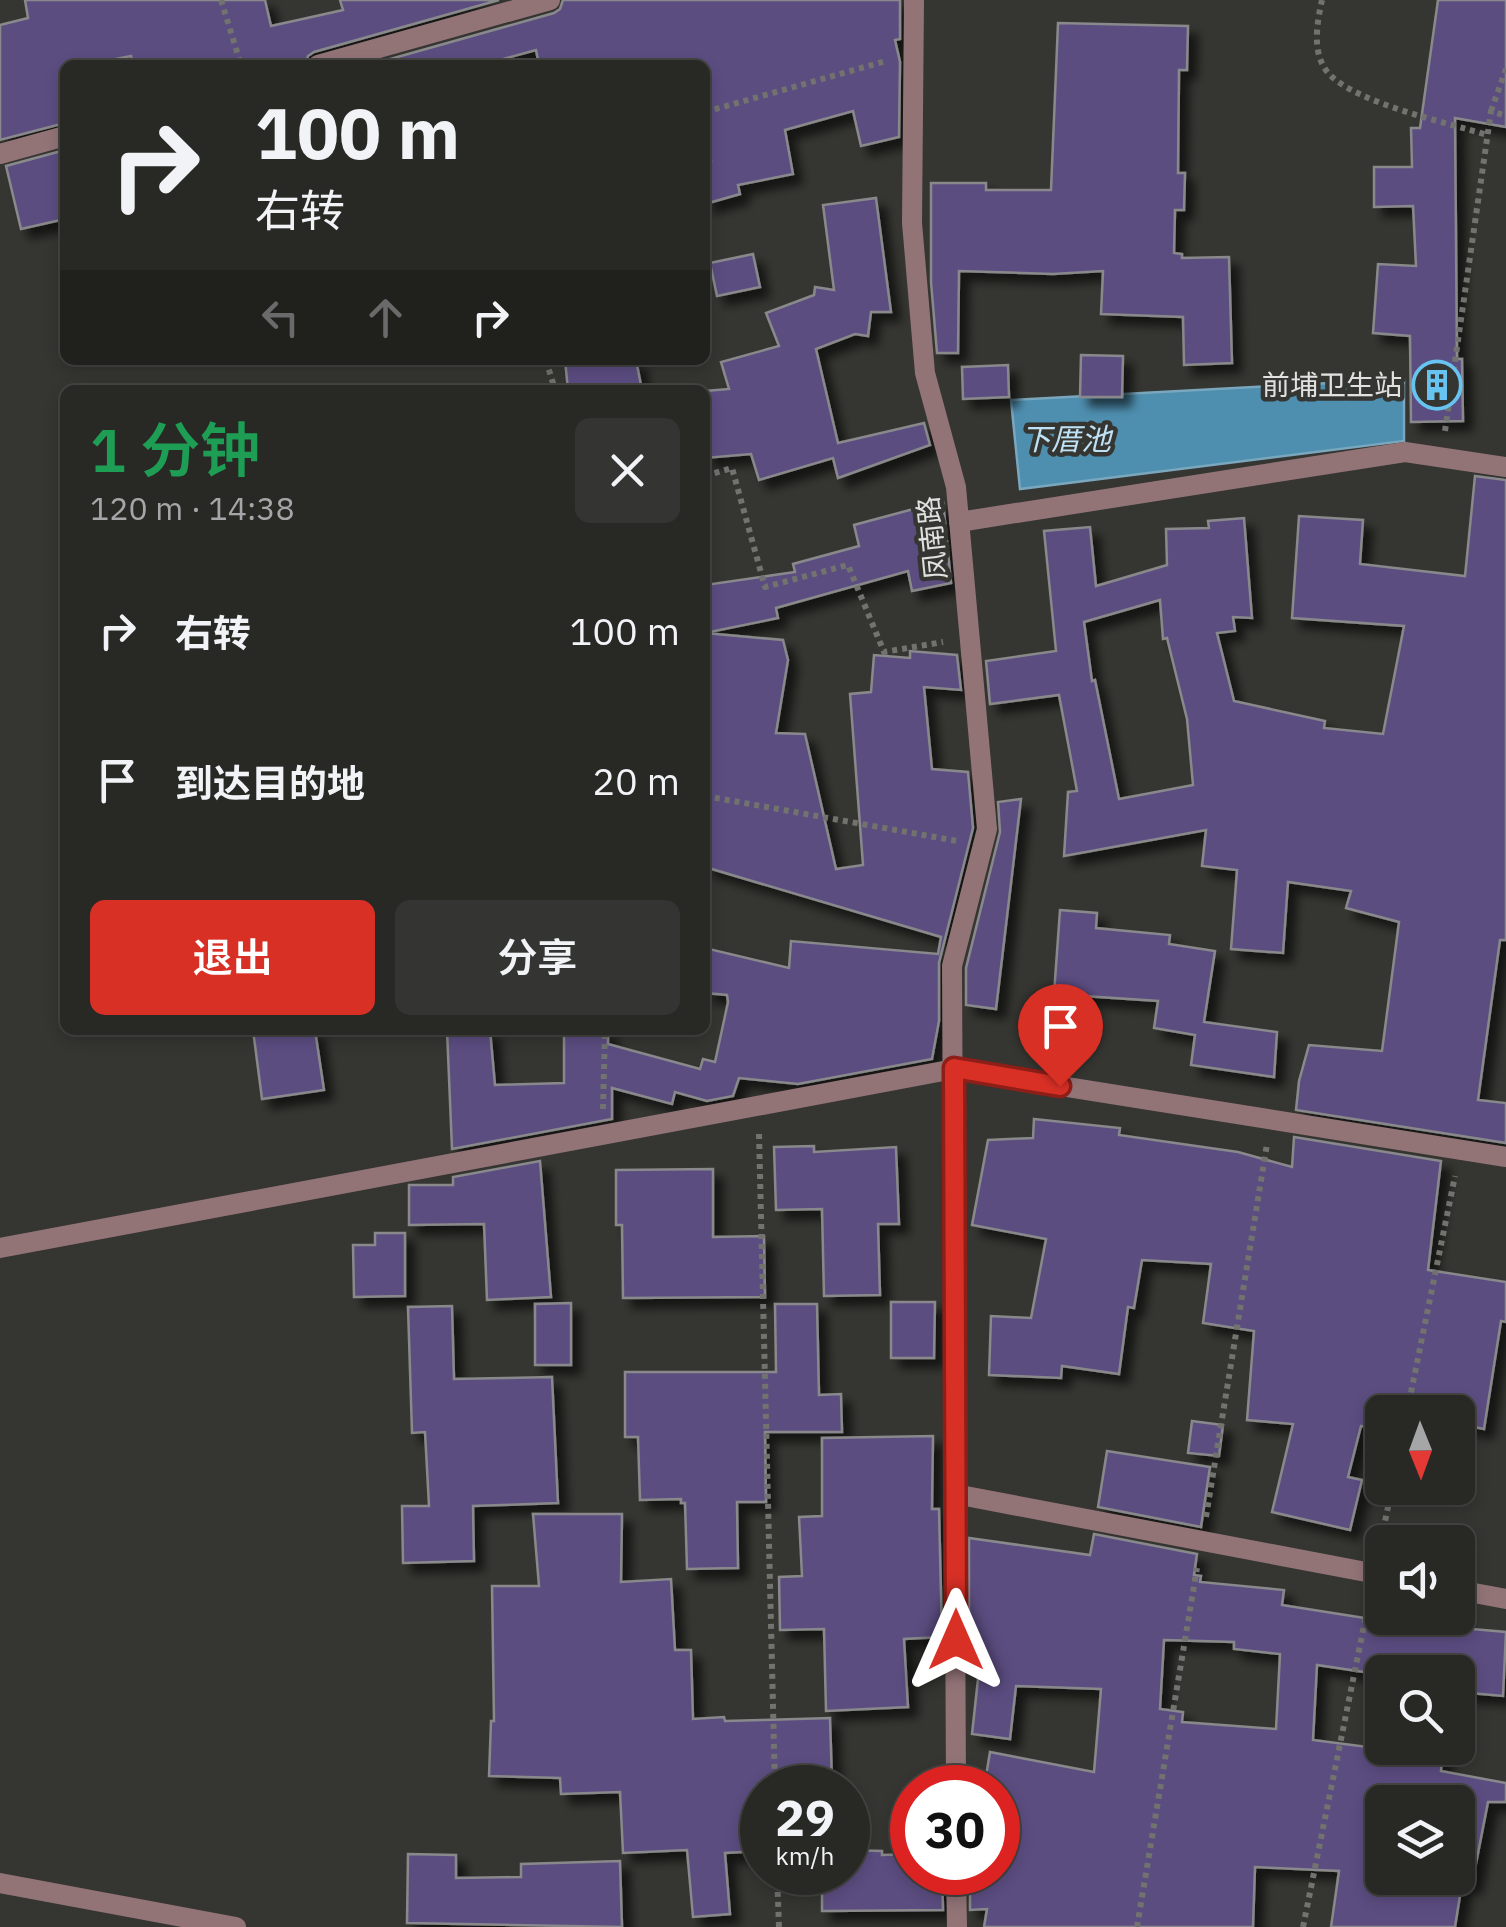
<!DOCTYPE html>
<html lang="zh">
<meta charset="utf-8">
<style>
:root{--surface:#282825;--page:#343432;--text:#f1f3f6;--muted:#a5a6a7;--line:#444442;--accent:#d93025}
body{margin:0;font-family:"IBM Plex Sans","Noto Sans SC",sans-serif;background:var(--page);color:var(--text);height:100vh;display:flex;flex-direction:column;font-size:38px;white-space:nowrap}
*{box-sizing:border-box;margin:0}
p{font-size:32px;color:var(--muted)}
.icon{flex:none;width:55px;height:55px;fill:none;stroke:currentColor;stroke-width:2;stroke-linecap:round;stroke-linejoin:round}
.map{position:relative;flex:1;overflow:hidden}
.panel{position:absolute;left:60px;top:385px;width:650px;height:650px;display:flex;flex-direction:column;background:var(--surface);border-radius:15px;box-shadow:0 5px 15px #0003,0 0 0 2px var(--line)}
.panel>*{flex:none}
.banner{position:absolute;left:60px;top:60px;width:650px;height:305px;border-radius:15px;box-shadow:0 5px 15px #0003,0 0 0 2px var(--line);background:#282825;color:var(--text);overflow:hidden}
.needle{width:65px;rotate:179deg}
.tools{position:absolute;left:1365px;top:1395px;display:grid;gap:20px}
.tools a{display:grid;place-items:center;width:110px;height:110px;border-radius:15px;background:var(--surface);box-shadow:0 5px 15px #0003,0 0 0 2px var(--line);font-size:50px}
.speed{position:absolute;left:740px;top:1765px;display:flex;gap:20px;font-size:50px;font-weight:700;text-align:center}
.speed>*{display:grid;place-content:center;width:130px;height:130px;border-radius:50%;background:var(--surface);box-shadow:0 5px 15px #0003,0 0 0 2px var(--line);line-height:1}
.speed small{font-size:25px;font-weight:400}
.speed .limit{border:15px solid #d22;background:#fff;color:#111}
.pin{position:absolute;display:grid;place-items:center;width:85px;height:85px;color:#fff;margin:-102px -42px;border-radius:50% 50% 50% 0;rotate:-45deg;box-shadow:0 0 10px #0007}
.pin .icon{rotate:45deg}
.me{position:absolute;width:110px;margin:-55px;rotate:0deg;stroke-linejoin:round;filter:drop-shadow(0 0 8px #0008)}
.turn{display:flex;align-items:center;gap:35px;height:210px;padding:0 30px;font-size:45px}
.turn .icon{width:130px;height:130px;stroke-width:2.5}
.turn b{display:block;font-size:70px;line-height:85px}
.lanes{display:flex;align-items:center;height:95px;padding:0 30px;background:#0003;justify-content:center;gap:50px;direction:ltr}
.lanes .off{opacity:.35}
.round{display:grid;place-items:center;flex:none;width:105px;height:105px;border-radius:15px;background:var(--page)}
.overview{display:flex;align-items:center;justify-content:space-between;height:170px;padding:0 30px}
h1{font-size:60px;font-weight:600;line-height:75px;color:#1e9e55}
.action{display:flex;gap:20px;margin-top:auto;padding:20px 30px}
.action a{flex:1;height:115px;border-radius:15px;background:var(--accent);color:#fff;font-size:40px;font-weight:600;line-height:115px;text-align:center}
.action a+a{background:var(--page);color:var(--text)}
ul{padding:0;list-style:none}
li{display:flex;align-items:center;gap:30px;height:150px;padding:0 30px}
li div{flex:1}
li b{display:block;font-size:38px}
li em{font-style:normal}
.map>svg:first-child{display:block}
</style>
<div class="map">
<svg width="1506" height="1927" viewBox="0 0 1506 1927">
<defs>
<filter id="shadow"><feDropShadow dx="9" dy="9" stdDeviation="5" flood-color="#0009"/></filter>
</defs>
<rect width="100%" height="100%" fill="#353531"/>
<polygon fill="#4e8eaf" stroke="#7aa7bd" stroke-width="2.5" points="1404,379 1404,441 1020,489 1011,400"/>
<g fill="#5c4e81" stroke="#89898c" stroke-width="2.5" fill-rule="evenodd" filter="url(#shadow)">
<polygon points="25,0 265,0 271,26 343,10 340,0 499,0 314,52 308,56 305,65 133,65 131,56 86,65 65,65 65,123 0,140 0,25 28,18"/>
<polygon points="563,0 900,0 900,39 895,40 900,62 899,137 861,146 853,111 785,130 793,174 738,185 740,194 705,204 705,163 711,161 705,133 705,65 539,65 536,50 481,65 369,65 554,13 560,9"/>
<polygon points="1438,0 1506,0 1506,127 1455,118 1457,359 1462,359 1463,421 1411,422 1410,336 1373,333 1378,264 1416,266 1413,206 1374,207 1374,167 1412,167 1411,128 1420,128"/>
<polygon points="1058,23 1188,26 1187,70 1179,70 1178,173 1185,173 1184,210 1175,210 1174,253 1182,254 1182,258 1229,257 1232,363 1184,365 1183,317 1101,314 1103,271 1053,274 959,271 958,353 937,353 931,282 931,183 986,183 986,190 1051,190"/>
<polygon points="65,150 65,219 21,229 6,166"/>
<polygon points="876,198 891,312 871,312 868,336 855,334 816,349 838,443 924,423 930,445 838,478 833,458 759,480 751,454 705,458 705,391 729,389 721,362 779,346 766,313 814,295 815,287 834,290 823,205"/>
<polygon points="753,254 760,287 717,296 710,263"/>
<polygon points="1081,355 1123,356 1122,397 1080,397"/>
<polygon points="565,360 636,360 642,390 568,390"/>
<polygon points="1008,365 1009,397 963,399 962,367"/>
<path d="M 1475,476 L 1506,480 L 1506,940 L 1500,940 L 1478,1100 L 1506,1103 L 1506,1143 L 1296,1110 L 1299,1081 L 1309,1045 L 1382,1051 L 1399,922 L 1346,908 L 1351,891 L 1288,882 L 1283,953 L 1231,949 L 1237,870 L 1202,866 L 1206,830 L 1064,856 L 1068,792 L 1077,791 L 1059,695 L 990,704 L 986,661 L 1056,651 L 1044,531 L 1090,527 L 1096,586 L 1167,565 L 1166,529 L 1209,528 L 1208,521 L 1244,518 L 1252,618 L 1233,617 L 1235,631 L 1217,633 L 1234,701 L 1325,721 L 1324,728 L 1383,734 L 1404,626 L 1292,618 L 1299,516 L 1363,520 L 1360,564 L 1465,576 ZM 1160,600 L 1163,639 L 1167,638 L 1187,719 L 1193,785 L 1119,799 L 1095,680 L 1092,681 L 1084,622 Z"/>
<polygon points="943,501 951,583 912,591 908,571 776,608 778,618 705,633 705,585 795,572 793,564 859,546 854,525"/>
<polygon points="705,633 783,640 788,660 776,733 805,734 836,869 863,865 850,694 871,692 874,655 910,658 910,651 957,655 961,690 924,687 932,769 968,772 973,828 939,963 939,1021 932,1059 798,1084 739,1078 733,1096 707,1101 675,1092 672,1104 612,1088 612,1119 452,1149 447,1030 490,1030 495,1085 564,1083 564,1030 608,1030 608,1044 700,1069 703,1059 715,1062 728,1002 727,995 705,993 705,948 789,968 791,941 938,954 941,937 705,867"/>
<polygon points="1021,799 996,1009 966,1005 966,968 1000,832 998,802"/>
<polygon points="1060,910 1097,913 1096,928 1170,935 1169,944 1215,951 1204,1022 1277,1032 1274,1077 1191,1065 1195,1035 1154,1028 1158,1001 1054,994"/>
<polygon points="253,1030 315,1030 324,1090 262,1099"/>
<polygon points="1034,1119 1120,1128 1119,1135 1238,1152 1292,1167 1294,1137 1441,1161 1428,1270 1506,1282 1506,1322 1501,1321 1484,1429 1458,1424 1458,1412 1382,1412 1382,1427 1361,1426 1348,1477 1362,1480 1350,1530 1272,1512 1293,1424 1247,1420 1254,1331 1203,1323 1211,1264 1142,1260 1134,1308 1128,1307 1119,1374 1062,1366 1061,1378 989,1375 991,1316 1031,1318 1046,1239 972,1225 988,1140 1033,1138"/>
<polygon points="814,1146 814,1152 896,1147 899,1224 878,1224 880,1295 824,1296 822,1209 776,1210 774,1147"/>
<polygon points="540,1161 551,1297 487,1300 484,1224 409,1225 409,1185 453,1185 453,1177"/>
<polygon points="713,1169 713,1237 764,1236 765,1297 623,1298 622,1225 616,1225 616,1170"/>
<polygon points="375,1233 405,1233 405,1296 354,1297 353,1245 375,1245"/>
<polygon points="891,1302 935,1302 934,1358 891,1358"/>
<polygon points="571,1303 571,1365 535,1365 535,1304"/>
<polygon points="775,1304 817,1304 819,1395 841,1394 842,1432 765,1432 766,1502 737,1502 738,1568 687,1569 685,1503 681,1503 681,1499 640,1500 638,1437 625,1437 625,1372 776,1372"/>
<polygon points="452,1306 454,1379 552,1377 558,1503 473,1506 474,1561 403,1563 402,1506 429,1506 425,1432 412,1433 408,1307"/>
<polygon points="1192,1421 1223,1425 1219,1456 1188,1453"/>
<polygon points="933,1436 932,1509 939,1509 942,1637 904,1639 908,1707 826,1711 824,1629 780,1630 779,1577 802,1576 799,1517 822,1516 822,1438"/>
<polygon points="1107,1451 1210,1467 1201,1527 1098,1507"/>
<polygon points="533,1514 622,1514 621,1582 671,1579 675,1650 691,1650 693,1719 724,1717 725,1721 830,1718 832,1782 762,1784 762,1851 725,1853 730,1914 693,1917 687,1850 623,1853 620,1792 561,1794 560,1778 489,1776 491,1721 494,1721 492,1586 539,1586"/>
<path d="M 1094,1534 L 1197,1554 L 1194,1575 L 1201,1576 L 1200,1582 L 1284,1590 L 1282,1605 L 1409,1625 L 1410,1618 L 1461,1624 L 1460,1628 L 1506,1632 L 1503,1696 L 1459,1692 L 1461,1672 L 1364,1672 L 1317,1665 L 1313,1740 L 1399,1751 L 1399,1748 L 1443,1748 L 1441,1771 L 1506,1783 L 1506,1802 L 1488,1802 L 1472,1884 L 1462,1883 L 1455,1927 L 1331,1927 L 1339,1871 L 1255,1867 L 1253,1927 L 984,1927 L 987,1909 L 970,1910 L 970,1872 L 998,1872 L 998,1788 L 984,1788 L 990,1752 L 1094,1772 L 1101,1689 L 1016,1686 L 1010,1739 L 972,1734 L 979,1670 L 976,1670 L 979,1635 L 969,1636 L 969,1538 L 1090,1555 ZM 1164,1640 L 1234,1642 L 1234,1649 L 1280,1654 L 1276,1729 L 1182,1722 L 1183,1712 L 1160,1709 ZM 1382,1802 L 1458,1802 L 1458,1878 L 1382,1878 Z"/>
<polygon points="848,1850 882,1851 882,1855 912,1854 912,1872 942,1872 943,1910 822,1911 822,1872 848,1872"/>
<polygon points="408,1854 456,1855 456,1878 521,1877 521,1864 620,1861 622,1927 407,1923"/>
</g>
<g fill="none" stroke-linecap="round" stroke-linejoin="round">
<g stroke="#72726f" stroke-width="6" stroke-dasharray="5 5" stroke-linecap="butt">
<polyline points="221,0 241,65"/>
<path d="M 1322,0 C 1317,23 1311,54 1329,74 C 1358,104 1446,122 1487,135"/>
<polyline points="1491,111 1506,69"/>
<polyline points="705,112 886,61"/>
<polyline points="546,360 555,390"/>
<polyline points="1445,431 1491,111 1506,116"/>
<polyline points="705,476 732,468 765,587 848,565 884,652 943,642"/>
<polyline points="705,796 957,841"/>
<polyline points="603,1109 605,1030"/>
<polyline points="759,1134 775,1788"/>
<polyline points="1407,1412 1455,1176"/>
<polyline points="1206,1517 1267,1144"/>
<polyline points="1379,1550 1392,1488"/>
<polyline points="777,1872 779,1927"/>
<polyline points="1137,1927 1197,1568"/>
<polyline points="1303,1927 1369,1601"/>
</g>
<g stroke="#927477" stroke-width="20">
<polyline points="914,0 912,223 925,373 956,487 987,829 952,966 956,1788"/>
<polyline points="318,65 550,0"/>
<polyline points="0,154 65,136"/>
<polyline points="959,522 1405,452 1506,467"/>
<polyline points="0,1248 954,1069 1506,1157"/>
<polyline points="955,1494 1382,1575"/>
<polyline points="1458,1590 1506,1599"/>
<polyline points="956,1872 957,1927"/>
<polyline points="0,1883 236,1927"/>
</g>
</g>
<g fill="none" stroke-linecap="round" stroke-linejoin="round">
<g stroke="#8d1f18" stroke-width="25">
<polyline id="route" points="956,1640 954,1068 1060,1086"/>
</g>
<use href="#route" stroke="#d93025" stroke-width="18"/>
</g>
<defs>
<g id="building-ring" transform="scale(2.5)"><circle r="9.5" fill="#353531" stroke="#67c4f0" stroke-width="1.5"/><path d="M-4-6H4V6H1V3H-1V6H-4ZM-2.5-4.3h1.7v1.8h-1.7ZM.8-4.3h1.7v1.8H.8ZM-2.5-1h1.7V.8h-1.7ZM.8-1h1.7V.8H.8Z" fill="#67c4f0"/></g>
</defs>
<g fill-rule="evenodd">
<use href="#building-ring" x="1437" y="385"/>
</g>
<g text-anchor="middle" stroke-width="9" stroke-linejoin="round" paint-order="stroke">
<g font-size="28" fill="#e1e1df" stroke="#353531" text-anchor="end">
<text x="1402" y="395">前埔卫生站</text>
</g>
<g font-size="28" fill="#e1e1df" stroke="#353531">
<text transform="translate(932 538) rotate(-96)" y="10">凤南路</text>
</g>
<g font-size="30" font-style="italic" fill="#bfe1f5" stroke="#353531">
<text x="1066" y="450">下厝池</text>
</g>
</g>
</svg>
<div class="tools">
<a><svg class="needle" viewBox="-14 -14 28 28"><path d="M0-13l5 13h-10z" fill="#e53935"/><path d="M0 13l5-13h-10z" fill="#a5a6a7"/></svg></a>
<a><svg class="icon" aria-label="sound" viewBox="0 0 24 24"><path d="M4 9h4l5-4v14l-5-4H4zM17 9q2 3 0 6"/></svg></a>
<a><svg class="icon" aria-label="search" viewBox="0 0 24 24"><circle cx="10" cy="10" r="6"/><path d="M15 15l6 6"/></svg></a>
<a><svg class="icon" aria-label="layers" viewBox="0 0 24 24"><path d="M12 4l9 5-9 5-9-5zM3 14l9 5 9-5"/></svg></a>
</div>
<div class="speed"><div>29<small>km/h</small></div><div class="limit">30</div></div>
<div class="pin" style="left:1060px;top:1086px;background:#d93025"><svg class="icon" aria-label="arrive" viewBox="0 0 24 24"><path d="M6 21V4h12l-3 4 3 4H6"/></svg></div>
<svg class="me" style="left:956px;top:1640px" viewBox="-20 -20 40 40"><path d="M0-17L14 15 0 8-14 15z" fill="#d93025" stroke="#fff" stroke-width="4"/></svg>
<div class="banner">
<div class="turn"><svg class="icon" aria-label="right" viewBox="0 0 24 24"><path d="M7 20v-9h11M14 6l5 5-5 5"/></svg><div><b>100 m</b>右转</div></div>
<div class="lanes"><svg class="icon off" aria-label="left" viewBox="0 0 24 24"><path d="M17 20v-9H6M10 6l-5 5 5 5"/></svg><svg class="icon off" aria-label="ahead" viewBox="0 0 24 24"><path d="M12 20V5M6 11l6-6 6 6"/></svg><svg class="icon" aria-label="right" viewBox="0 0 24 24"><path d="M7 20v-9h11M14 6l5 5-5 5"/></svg></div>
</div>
<section class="panel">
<div class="overview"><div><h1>1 分钟</h1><p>120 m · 14:38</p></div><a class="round"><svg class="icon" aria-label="close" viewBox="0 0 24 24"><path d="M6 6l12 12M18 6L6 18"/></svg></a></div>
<ul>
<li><svg class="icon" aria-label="right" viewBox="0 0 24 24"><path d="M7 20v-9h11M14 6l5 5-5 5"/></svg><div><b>右转</b></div><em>100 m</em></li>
<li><svg class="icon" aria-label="arrive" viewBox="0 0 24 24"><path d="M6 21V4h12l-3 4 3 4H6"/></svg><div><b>到达目的地</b></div><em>20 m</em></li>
</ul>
<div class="action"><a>退出</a><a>分享</a></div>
</section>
</div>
